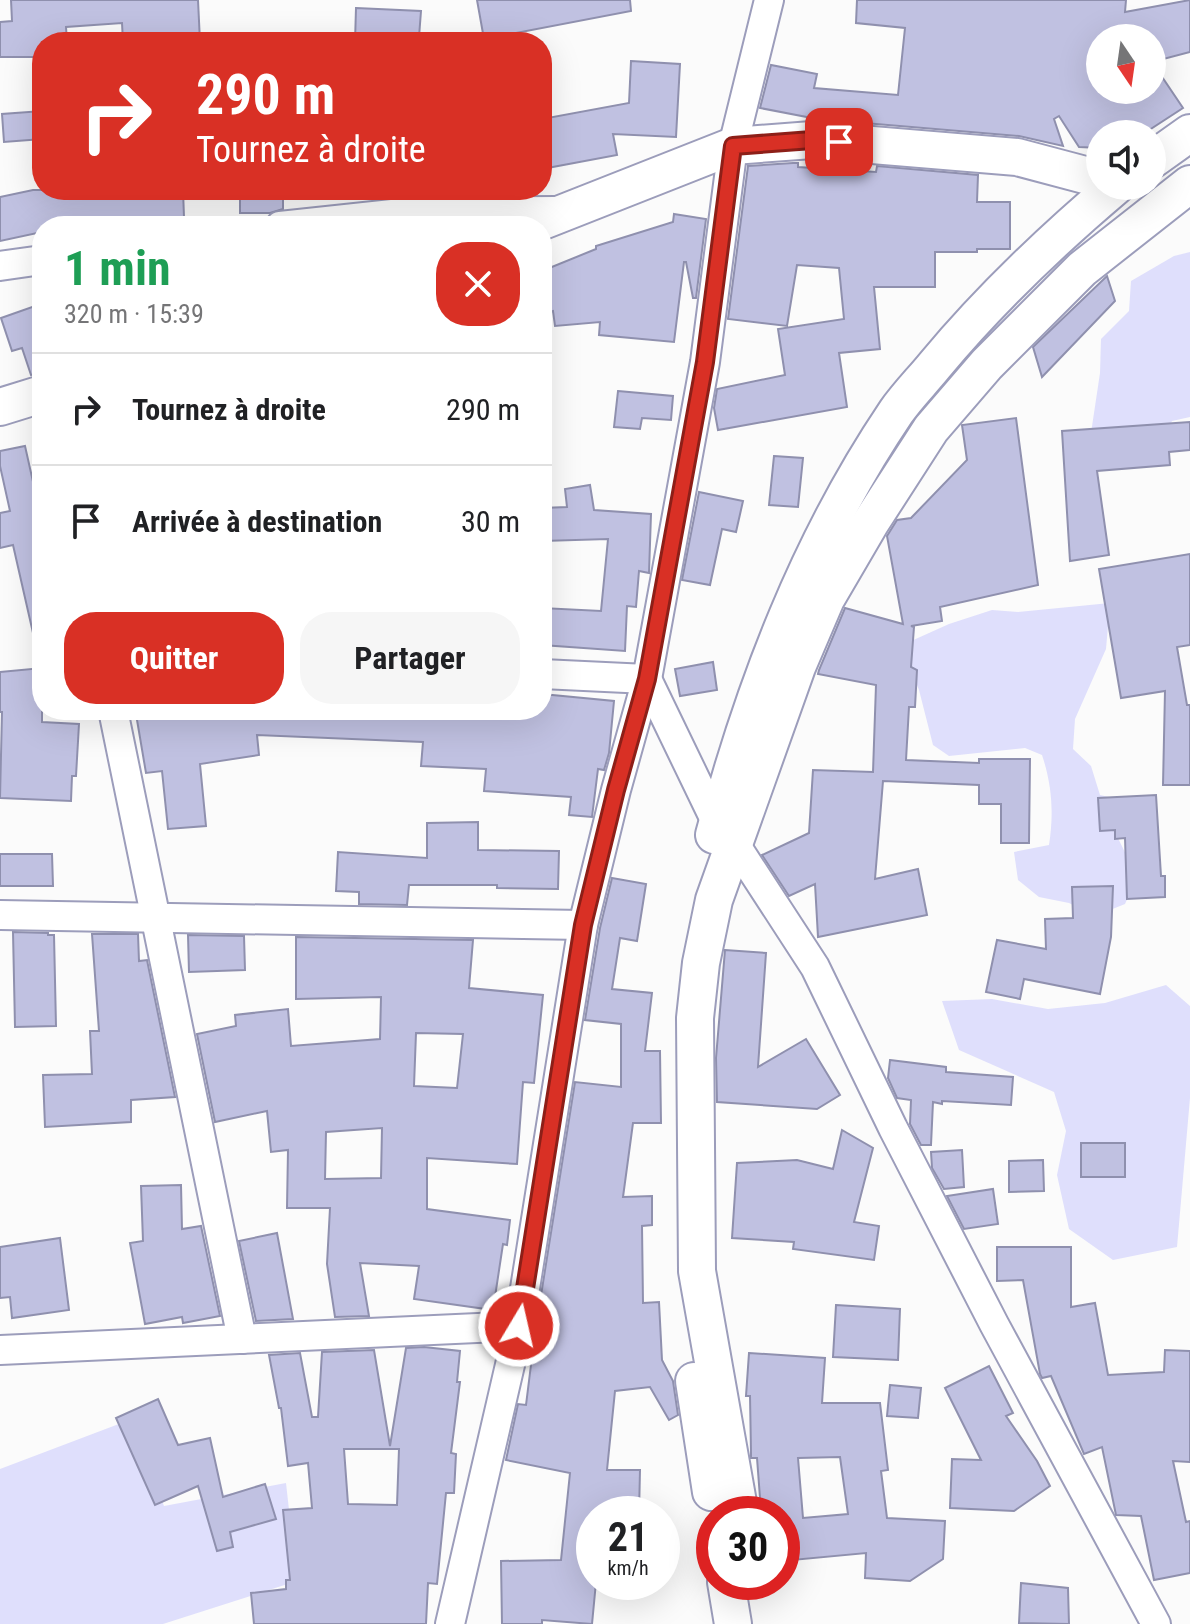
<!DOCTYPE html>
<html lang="fr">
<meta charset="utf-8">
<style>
:root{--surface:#fff;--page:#f6f6f6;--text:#202124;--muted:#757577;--line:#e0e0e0;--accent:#d93025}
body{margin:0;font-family:"Roboto Condensed",sans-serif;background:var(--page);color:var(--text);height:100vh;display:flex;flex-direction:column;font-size:30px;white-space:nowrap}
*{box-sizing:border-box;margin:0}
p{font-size:26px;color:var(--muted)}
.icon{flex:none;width:44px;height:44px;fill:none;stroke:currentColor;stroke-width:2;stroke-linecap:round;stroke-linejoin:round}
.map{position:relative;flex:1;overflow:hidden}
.drawer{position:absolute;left:32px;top:216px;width:520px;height:504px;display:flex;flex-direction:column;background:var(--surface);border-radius:32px;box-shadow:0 8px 32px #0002}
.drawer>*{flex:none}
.top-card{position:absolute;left:32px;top:32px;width:520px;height:168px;border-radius:32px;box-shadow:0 8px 32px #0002;background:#d93025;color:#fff;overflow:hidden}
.needle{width:52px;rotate:167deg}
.fabs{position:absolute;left:1086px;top:24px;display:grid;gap:16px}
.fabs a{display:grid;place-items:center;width:80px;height:80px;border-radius:50%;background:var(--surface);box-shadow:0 8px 32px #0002;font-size:40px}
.speed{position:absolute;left:576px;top:1496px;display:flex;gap:16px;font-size:40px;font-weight:700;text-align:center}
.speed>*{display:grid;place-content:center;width:104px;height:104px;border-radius:50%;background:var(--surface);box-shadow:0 8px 32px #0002;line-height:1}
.speed small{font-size:20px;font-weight:400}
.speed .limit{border:12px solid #d22;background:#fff;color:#111}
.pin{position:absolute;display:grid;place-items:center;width:68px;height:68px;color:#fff;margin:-34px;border-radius:16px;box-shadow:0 4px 12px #0006}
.me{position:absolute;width:88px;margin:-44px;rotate:9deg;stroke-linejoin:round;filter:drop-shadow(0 0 6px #0008)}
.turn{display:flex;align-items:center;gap:28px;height:168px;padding:0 32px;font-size:36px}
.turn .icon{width:104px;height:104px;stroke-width:2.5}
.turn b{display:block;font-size:56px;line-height:68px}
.round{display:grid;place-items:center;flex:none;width:84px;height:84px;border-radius:32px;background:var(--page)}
.overview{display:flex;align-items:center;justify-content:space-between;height:136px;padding:0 32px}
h1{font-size:48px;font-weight:700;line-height:60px;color:#1e9e55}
.button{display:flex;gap:16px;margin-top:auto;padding:16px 32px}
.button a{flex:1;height:92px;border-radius:32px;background:var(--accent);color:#fff;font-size:32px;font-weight:700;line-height:92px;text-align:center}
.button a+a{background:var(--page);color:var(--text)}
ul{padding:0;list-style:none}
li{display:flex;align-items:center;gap:24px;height:112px;padding:0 32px;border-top:2px solid var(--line)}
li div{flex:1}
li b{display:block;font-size:30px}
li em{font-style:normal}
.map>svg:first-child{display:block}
</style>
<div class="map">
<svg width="1190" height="1624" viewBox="0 0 1190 1624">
<rect width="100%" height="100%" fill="#fbfbfb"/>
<g fill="#dfdffc">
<polygon points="1190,252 1190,417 1172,421 1151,463 1085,473 1100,373 1101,339 1129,311 1131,281 1174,256"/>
<path d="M 1110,603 L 1106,649 L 1075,719 L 1073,749 L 1091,766 L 1100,795 L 1113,798 L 1115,832 L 1137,877 L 1125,904 L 1095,916 L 1069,903 L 1039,897 L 1018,880 L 1014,852 L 1049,845 C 1054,813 1052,785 1042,755 L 1025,748 L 949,756 L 933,745 L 919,690 L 907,661 L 909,642 L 949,624 L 992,610 L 1018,612 Z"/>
<polygon points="1166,985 1190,1006 1190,1098 1177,1247 1113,1260 1069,1229 1057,1175 1066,1131 1054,1092 959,1050 942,1001 992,999 1048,1009 1105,1003"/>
<polygon points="132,1419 164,1506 286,1483 297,1581 163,1624 0,1624 0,1469"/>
</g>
<g fill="#c0c1e1" stroke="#8f90ae" stroke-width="2" fill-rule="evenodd">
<polygon points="11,0 198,0 200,42 123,42 122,23 66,27 67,42 42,42 42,57 0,57 0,22 12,21"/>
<polygon points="477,0 630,0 631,11 484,39"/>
<polygon points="857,0 1126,0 1125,12 1190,0 1190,52 1152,62 1152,38 1100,38 1100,90 1152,90 1152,62 1183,108 1143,134 1100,134 1100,148 1079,147 1059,116 1054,119 1063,146 1019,136 817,119 760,108 771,65 817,74 814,88 898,95 905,28 856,23"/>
<polygon points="356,8 421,11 419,37 383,35 382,42 355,42"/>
<polygon points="631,61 680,64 676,137 613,134 617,155 542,169 542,119 629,103"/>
<polygon points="42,111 42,139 4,142 2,114"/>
<polygon points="793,163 798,163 798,167 876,172 877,166 978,175 977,202 1010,202 1010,249 977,249 977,252 935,252 935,287 874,287 880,349 839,353 847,407 718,430 714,408 717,389 785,375 778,329 844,319 839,268 797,265 787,326 728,319 748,166"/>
<polygon points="33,190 183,190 184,217 42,226 42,232 0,241 0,197"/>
<polygon points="240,190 283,190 283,209 270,213 240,213"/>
<polygon points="674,214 706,219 696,298 693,298 686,262 684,262 674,342 599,335 600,322 555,326 553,311 542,314 542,271 596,249 596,246 673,222"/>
<polygon points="1107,276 1115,301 1042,377 1033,347"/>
<polygon points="35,306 42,327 42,374 31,375 22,348 12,351 1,318"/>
<polygon points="618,391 673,396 671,420 642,418 640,429 614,427"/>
<polygon points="1016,418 1038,585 940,607 942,621 911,626 914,627 911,667 917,670 915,707 909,707 906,760 979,763 979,759 1030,759 1029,843 1001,843 1001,804 979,804 979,785 883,781 875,879 918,869 927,915 818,937 815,884 789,896 762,855 809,833 813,770 873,772 876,685 818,674 819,670 845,608 903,624 887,536 897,520 911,518 967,460 962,425"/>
<polygon points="1190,422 1190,450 1169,452 1170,465 1097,471 1109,555 1070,561 1062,431"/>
<polygon points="25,446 38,504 42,503 42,632 33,633 13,545 0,548 0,513 10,511 0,466 0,451"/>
<polygon points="774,456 803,458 798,507 769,505"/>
<polygon points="590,485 594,510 651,514 649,573 639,571 636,607 627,606 625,651 542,645 542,608 601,611 608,539 543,541 542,508 567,507 565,489"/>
<polygon points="699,492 743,501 736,532 722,529 710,585 682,580"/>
<polygon points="1190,554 1190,645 1177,647 1187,705 1190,705 1190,785 1163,785 1165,691 1121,698 1099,569"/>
<polygon points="713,662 717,690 680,696 675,669"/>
<polygon points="42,668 42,722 79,724 76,776 72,776 71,801 0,798 2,712 0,712 0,672"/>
<polygon points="542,694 614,701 609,753 604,770 598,769 592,817 569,815 571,797 484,791 486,769 421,766 423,742 257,735 259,755 200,764 206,826 168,829 162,771 146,773 136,714 156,710 542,710"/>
<polygon points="1156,795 1161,876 1165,876 1165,897 1127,899 1125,838 1115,839 1115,830 1100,831 1098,798"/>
<polygon points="478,822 478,850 559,851 558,889 497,888 497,885 409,885 407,905 359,904 359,892 336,891 338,852 427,858 427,823"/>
<polygon points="0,854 52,854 53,886 0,886"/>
<polygon points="612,878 646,884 637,941 620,938 612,989 652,993 645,1051 660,1051 661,1123 633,1123 623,1197 652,1196 652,1225 642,1226 643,1303 659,1302 662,1360 673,1381 678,1415 669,1420 650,1387 615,1391 607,1470 640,1470 639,1514 594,1514 596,1582 592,1624 542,1620 542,1624 502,1624 501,1561 561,1560 570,1473 506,1460 518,1404 526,1405 535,1333 575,1082 621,1087 621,1024 585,1020 600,928"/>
<polygon points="1113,886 1111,937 1100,994 1024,979 1020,999 986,992 997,940 1046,949 1045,919 1073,918 1072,887"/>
<polygon points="13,932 48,933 48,935 54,935 56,1026 15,1027"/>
<polygon points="92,934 138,934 139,961 147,960 175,1097 131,1100 131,1122 45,1127 43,1075 92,1074 90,1031 99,1031"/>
<polygon points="188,935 244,936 245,970 189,972"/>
<path d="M 296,937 L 473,940 L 469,988 L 543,995 L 534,1083 L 523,1082 L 517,1164 L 427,1158 L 427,1209 L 510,1220 L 507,1245 L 503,1244 L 493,1310 L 414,1299 L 419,1266 L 360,1263 L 369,1316 L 335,1317 L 327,1264 L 330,1208 L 287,1208 L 288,1150 L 271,1152 L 267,1111 L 215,1122 L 197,1034 L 236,1026 L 235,1015 L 288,1009 L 291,1046 L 380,1039 L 381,997 L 296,999 ZM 416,1033 L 463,1034 L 457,1088 L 414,1086 ZM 382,1128 L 381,1178 L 325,1179 L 326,1132 Z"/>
<polygon points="725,950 766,953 758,1067 806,1039 840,1095 817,1109 717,1102 716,1058"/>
<polygon points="890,1060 946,1067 946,1072 1013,1077 1011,1105 942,1101 942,1104 933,1102 931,1145 921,1145 910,1124 911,1100 897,1098 888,1078"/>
<polygon points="842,1130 873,1148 854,1222 879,1226 874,1260 793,1249 794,1242 732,1238 737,1163 797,1160 833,1169"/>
<rect x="1081" y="1143" width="44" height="34"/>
<polygon points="962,1150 964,1187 944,1189 932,1168 931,1152"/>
<polygon points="1043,1160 1044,1191 1009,1192 1009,1161"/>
<polygon points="181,1185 182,1229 201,1226 220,1316 183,1323 182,1317 145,1324 130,1243 143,1241 141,1186"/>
<polygon points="993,1189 998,1224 964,1229 947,1196"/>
<polygon points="277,1233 293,1319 256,1321 239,1241"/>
<polygon points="60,1238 69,1310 12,1318 10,1297 0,1298 0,1247"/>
<polygon points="997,1247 1071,1247 1071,1307 1095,1303 1108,1375 1164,1372 1165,1350 1190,1351 1190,1462 1173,1461 1186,1522 1190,1521 1190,1573 1154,1580 1141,1516 1116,1515 1102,1447 1084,1454 1051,1376 1042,1378 1040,1374 1023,1280 997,1281"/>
<polygon points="836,1305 900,1309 898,1360 833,1357"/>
<path d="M 424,1347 L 460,1351 L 457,1382 L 460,1382 L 451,1453 L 456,1454 L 454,1493 L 446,1493 L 437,1584 L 428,1583 L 426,1624 L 254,1624 L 251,1593 L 286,1589 L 286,1580 L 290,1580 L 283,1510 L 312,1508 L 308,1463 L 288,1466 L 281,1408 L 279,1408 L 269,1355 L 300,1353 L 312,1417 L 318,1417 L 322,1352 L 374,1350 L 390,1446 L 406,1348 ZM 344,1449 L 399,1449 L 397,1505 L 348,1504 Z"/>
<path d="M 749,1353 L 825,1358 L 822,1403 L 880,1403 L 888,1470 L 881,1471 L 887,1518 L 945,1521 L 943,1559 L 910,1581 L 865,1578 L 866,1553 L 782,1561 L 782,1510 L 761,1511 L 757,1458 L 751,1458 L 751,1453 L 750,1396 L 746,1396 ZM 840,1457 L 848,1514 L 803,1518 L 798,1458 Z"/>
<polygon points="989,1366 1013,1413 1006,1416 1037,1461 1050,1486 1014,1511 950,1508 952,1459 981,1460 945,1388"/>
<polygon points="890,1385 921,1388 918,1418 887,1416"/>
<polygon points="158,1399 178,1445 210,1438 223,1497 265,1484 276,1519 230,1532 233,1547 217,1551 198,1486 155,1505 116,1418"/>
<polygon points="1021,1583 1068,1588 1069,1624 1019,1623"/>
</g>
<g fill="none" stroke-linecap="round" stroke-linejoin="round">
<g stroke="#9c9dbb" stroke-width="32">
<g id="minor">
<polyline points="280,226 411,212 558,211"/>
<polyline points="0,266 42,260"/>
<polyline points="542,674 647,679 717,824"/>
<polyline points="113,710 242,1339"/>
<polyline points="735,844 815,967 893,1128 994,1324 1156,1624"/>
<polyline points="0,915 583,925"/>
<polyline points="0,1350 519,1326"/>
<polyline points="450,1624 519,1326 583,925 616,790 647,679 705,362 733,146 769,0"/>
</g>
</g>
<g stroke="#9c9dbb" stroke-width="40">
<g id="tertiary">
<polyline points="1152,160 1190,133"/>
<polyline points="530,226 733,146 812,140 1017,157 1100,179"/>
<polyline points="0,407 42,394"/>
<path d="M 714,835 C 754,685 809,541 896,412 C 907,396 922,381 935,365 C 989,300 1051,241 1116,186"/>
<polyline points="694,1381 711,1492"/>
<polyline points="740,1514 697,1271 695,1018 701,963 714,900 797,667 826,599 871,522 931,429 987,364 1082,269 1190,184"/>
<polyline points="726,1582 733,1624"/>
</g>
</g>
<use href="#minor" stroke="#fff" stroke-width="28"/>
<use href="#tertiary" stroke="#fff" stroke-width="36"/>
</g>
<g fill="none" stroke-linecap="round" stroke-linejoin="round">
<g stroke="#8d1f18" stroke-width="20">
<polyline id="route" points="519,1326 583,925 616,790 647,679 705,362 733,146 812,140 839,142"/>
</g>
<use href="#route" stroke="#d93025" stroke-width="14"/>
</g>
</svg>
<div class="fabs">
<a><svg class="needle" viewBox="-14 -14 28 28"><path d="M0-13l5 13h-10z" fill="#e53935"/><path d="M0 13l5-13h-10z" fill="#757577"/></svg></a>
<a><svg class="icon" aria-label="sound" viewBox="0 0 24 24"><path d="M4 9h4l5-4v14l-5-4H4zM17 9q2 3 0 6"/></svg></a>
</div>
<div class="speed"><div>21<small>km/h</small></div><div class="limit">30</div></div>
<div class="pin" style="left:839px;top:142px;background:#d93025"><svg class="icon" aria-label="arrive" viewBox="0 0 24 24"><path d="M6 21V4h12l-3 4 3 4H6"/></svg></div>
<svg class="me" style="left:519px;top:1326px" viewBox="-20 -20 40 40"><circle r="17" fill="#d93025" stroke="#fff" stroke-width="3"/><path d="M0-11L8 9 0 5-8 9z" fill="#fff"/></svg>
<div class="top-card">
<div class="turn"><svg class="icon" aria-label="right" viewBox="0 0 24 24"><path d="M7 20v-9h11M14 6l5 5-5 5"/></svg><div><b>290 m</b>Tournez à droite</div></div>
</div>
<section class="drawer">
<div class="overview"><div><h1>1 min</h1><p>320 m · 15:39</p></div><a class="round" style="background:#d93025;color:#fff"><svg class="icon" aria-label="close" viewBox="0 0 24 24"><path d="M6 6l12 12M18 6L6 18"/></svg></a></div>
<ul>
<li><svg class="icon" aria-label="right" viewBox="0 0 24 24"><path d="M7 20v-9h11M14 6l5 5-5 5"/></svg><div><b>Tournez à droite</b></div><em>290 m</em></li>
<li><svg class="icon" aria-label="arrive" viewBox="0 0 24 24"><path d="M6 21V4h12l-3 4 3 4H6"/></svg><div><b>Arrivée à destination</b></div><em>30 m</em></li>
</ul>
<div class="button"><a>Quitter</a><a>Partager</a></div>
</section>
</div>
